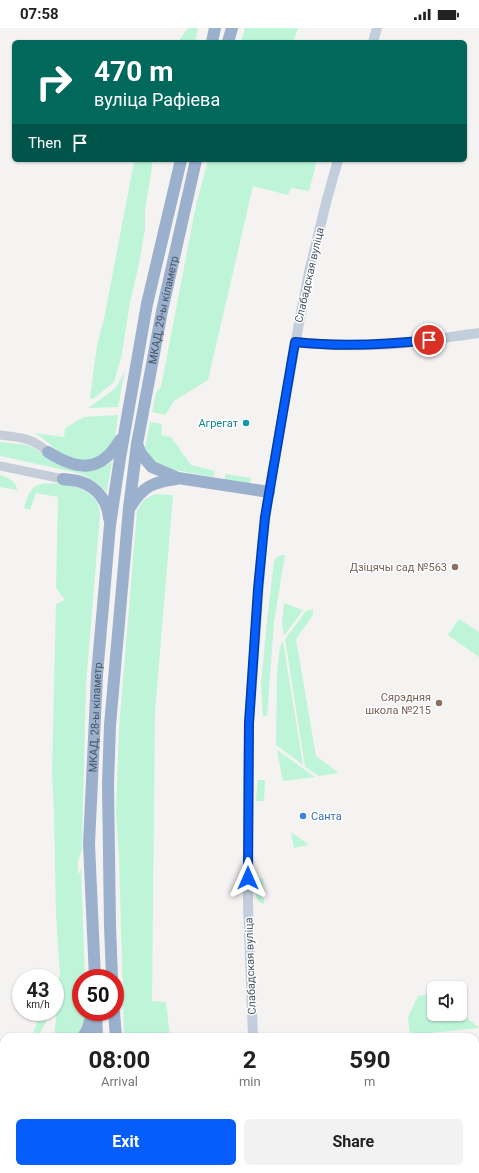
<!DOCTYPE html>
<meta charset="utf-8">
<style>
:root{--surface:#fff;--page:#f2f2f2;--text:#222;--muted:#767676;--accent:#055efc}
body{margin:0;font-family:Roboto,sans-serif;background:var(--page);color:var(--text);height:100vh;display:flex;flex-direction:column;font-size:15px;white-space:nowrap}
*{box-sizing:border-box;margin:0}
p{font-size:13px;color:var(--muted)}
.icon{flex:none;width:22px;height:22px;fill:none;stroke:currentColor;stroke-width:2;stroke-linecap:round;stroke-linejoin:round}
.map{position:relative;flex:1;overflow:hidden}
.panel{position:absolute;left:0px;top:1005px;width:479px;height:140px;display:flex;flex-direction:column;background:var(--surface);border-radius:12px 12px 0 0;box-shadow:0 1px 3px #0004}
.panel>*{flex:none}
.hud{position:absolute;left:12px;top:12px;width:455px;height:122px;border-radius:6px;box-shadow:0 1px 3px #0004;background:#00695c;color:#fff;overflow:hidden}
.controls{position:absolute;left:427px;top:953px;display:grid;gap:8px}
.controls a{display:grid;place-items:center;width:40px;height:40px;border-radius:6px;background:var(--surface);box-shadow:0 1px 3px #0004;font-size:20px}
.speed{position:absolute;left:12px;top:941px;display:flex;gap:8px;font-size:20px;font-weight:700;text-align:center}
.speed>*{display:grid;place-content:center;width:52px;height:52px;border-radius:50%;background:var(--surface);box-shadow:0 1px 3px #0004;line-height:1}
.speed small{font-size:10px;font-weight:400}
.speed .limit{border:6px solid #d22;background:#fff;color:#111}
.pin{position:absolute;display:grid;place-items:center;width:34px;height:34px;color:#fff;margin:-17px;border:2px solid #fff;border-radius:50%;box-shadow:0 1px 4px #0007}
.me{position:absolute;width:44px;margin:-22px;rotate:0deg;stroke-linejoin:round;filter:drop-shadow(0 0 3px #0008)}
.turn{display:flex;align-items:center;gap:14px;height:84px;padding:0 16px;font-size:18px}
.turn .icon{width:52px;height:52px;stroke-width:2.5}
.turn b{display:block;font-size:28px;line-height:34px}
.then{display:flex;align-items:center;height:38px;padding:0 16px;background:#0003;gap:8px;font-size:15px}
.eta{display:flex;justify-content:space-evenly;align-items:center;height:68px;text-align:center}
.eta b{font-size:24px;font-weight:700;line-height:28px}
.cta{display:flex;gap:8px;margin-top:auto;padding:8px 16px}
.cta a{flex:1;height:46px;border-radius:6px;background:var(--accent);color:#fff;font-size:16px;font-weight:700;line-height:46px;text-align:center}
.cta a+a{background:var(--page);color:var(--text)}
.status{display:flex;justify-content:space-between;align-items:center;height:28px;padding:0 20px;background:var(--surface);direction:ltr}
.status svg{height:11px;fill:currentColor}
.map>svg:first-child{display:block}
</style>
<div class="status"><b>07:58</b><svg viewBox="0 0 49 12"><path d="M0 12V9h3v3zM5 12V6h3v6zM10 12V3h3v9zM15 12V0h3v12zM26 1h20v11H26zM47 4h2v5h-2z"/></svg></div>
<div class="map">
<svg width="479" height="1145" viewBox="0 0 479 1145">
<rect width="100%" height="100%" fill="#f5f2f2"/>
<g fill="#bef5d8">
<polygon points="188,0 198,0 195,14 178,14"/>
<polygon points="245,0 298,0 293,14 241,14"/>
<polygon points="133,132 152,132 152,140 145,182 145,201 139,236 130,274 122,326 114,354 93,371 90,370 97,317 104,291 134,134"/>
<polygon points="208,132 317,132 309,163 291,160 288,167 253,158 208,352 174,373 165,387 152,384 156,365 161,359 196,177"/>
<polygon points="125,342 118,379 88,380 112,363 117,358"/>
<path d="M 118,387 L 115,409 L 112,416 L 96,431 C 90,431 81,433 74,432 C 61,429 47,411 34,405 L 64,409 L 65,400 L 84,389 Z"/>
<polygon points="150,394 162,396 161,407 171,409 191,437 215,443 214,449 162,440 150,431 145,420"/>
<polygon points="0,414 27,417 34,420 55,434 99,441 112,434 107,464 98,456 82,446 0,428"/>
<polygon points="225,446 251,450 250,457 225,452"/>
<path d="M 0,447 C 9,450 16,452 17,462 L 0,459 Z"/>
<path d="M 62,455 C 80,460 98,464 100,486 L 86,656 L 82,819 L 81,825 L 78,833 L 78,847 L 81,841 L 85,950 L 81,950 L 81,984 L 85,984 L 84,992 L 77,1009 L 54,1009 L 56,991 L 55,968 L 60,947 L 56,887 L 54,785 L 52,745 L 56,576 L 65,572 L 56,560 L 58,469 L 36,465 L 30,482 L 24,480 C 32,453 36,456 62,455 Z"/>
<path d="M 156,466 L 173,467 L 155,683 L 152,973 L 166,974 L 170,1009 L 124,1009 L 119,829 L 116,785 L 119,701 L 137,483 C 142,473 146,469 156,466 Z"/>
<polygon points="281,527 285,527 274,594 267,688 263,688 261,656 267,593 274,533 276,530"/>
<polygon points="284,575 303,582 284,608 282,595"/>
<polygon points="313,581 313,587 296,611 316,728 339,745 319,748 305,739 285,611 306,583"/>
<polygon points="459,591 479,604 479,629 448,607"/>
<polygon points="283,613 303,737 276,717 277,645 280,618"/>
<polygon points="277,722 315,749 283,753"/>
<polygon points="258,752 265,752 264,773 256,773"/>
<polygon points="291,804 309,817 294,820"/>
<path d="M 263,850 L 263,851 L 264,876 C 252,873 256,860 256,851 Z"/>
<polygon points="434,965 434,986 460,986 460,984 479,1000 410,1007 408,989 418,968"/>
<polygon points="37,984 46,984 46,994 38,1009 32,1009 40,985"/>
<polygon points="4,1098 4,1125 0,1131 0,1105"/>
<polygon points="43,1141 70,1141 81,1145 31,1145"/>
<polygon points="134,1141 174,1141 164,1145 135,1145"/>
<polygon points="442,1141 471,1141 466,1145 439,1145"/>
</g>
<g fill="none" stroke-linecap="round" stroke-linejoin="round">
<g stroke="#c5cdd8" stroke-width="9">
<path d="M 0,407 C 22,410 31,409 48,424"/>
<polyline points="0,438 63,451"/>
</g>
<g stroke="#c3cedd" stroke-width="10">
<polyline points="373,14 377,0"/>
<path d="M 295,314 C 318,316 342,318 366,317 C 404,317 441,310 479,305"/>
<polyline points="253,1009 248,877 248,740 249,695 262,516 269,464 299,295 309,244 327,171 338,132"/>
<polyline points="266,1141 267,1145"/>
</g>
<g stroke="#9ab0cd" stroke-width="12">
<polyline points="212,14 215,0"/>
<polyline points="228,14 232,0"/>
<polyline points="137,416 141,426 152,439 178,450 269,464"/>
<path d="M 48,424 C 78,443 101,445 120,412"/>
<path d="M 63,451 C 69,452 76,452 81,454 C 97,459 108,474 109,490"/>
<path d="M 131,478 C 143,458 154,454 176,451"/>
<path id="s1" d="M 95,950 L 89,816 L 97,647 L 110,497 L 120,430 L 147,276 L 181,132"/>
<path id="s2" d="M 112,950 L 110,898 L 108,756 L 110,697 L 129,480 L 137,416 L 162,283 L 196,132"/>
<polyline points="96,984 97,1009"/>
<polyline points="114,984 116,1009"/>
<polyline points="83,1009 87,1002 93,984"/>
<polyline points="79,1141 87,1145"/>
<polyline points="109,1141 110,1145"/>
<polyline points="127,1141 127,1145"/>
<polyline points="1,1145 4,1141"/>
<polyline points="24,1145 30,1141"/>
<polyline points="179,1145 189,1143 213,1141"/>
</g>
</g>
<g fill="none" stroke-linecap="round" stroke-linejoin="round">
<g stroke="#033da4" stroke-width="10">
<path id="route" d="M 248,850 L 249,695 L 258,561 L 265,489 L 295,314 C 340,319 384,317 429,312"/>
</g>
<use href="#route" stroke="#055efc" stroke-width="7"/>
</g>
<circle fill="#0f9aa8" stroke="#fff" stroke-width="1.5" cx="246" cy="395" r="4"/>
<g fill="#8d6e63" stroke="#fff" stroke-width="1.5">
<circle cx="455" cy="539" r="4"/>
<circle cx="439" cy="675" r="4"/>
</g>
<circle fill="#3f7fe0" stroke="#fff" stroke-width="1.5" cx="303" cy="788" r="4"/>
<g text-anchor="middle" stroke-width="3" stroke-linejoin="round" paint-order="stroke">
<g font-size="11" fill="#475463" stroke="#fff">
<text transform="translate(309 247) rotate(-77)" y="4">Слабадская вуліца</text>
<text dy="4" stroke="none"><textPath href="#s2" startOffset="672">МКАД, 29-ы кіламетр</textPath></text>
<text dy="4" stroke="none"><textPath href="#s1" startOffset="261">МКАД, 28-ы кіламетр</textPath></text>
<text transform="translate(250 938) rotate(-92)" y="4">Слабадская вуліца</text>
</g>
<g font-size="11" fill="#0d838f" stroke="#fff" text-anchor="end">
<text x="238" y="399">Агрегат</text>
</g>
<g font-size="11" fill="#785e54" stroke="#fff" text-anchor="end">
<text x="447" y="543">Дзіцячы сад №563</text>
<text x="431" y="673">Сярэдняя<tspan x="431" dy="13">школа №215</tspan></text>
</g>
<g font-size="11" fill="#366cbe" stroke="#fff" text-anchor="start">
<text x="311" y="792">Санта</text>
</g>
</g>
</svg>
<div class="controls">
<a><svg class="icon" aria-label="sound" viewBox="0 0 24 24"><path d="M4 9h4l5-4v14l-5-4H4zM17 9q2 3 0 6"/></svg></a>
</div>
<div class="speed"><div>43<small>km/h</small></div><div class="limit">50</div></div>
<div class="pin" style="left:429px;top:312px;background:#d93025"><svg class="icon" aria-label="arrive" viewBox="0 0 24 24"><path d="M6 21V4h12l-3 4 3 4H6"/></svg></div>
<svg class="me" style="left:248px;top:850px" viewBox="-20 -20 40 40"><path d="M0-17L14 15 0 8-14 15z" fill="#055efc" stroke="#fff" stroke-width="4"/></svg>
<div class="hud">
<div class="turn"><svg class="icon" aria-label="right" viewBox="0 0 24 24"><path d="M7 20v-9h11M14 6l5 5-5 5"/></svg><div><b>470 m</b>вуліца Рафіева</div></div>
<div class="then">Then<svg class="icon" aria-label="arrive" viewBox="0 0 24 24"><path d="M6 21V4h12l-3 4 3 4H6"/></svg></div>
</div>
<section class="panel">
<div class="eta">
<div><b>08:00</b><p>Arrival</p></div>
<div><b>2</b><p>min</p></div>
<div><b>590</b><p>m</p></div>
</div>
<div class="cta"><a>Exit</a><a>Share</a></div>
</section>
</div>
